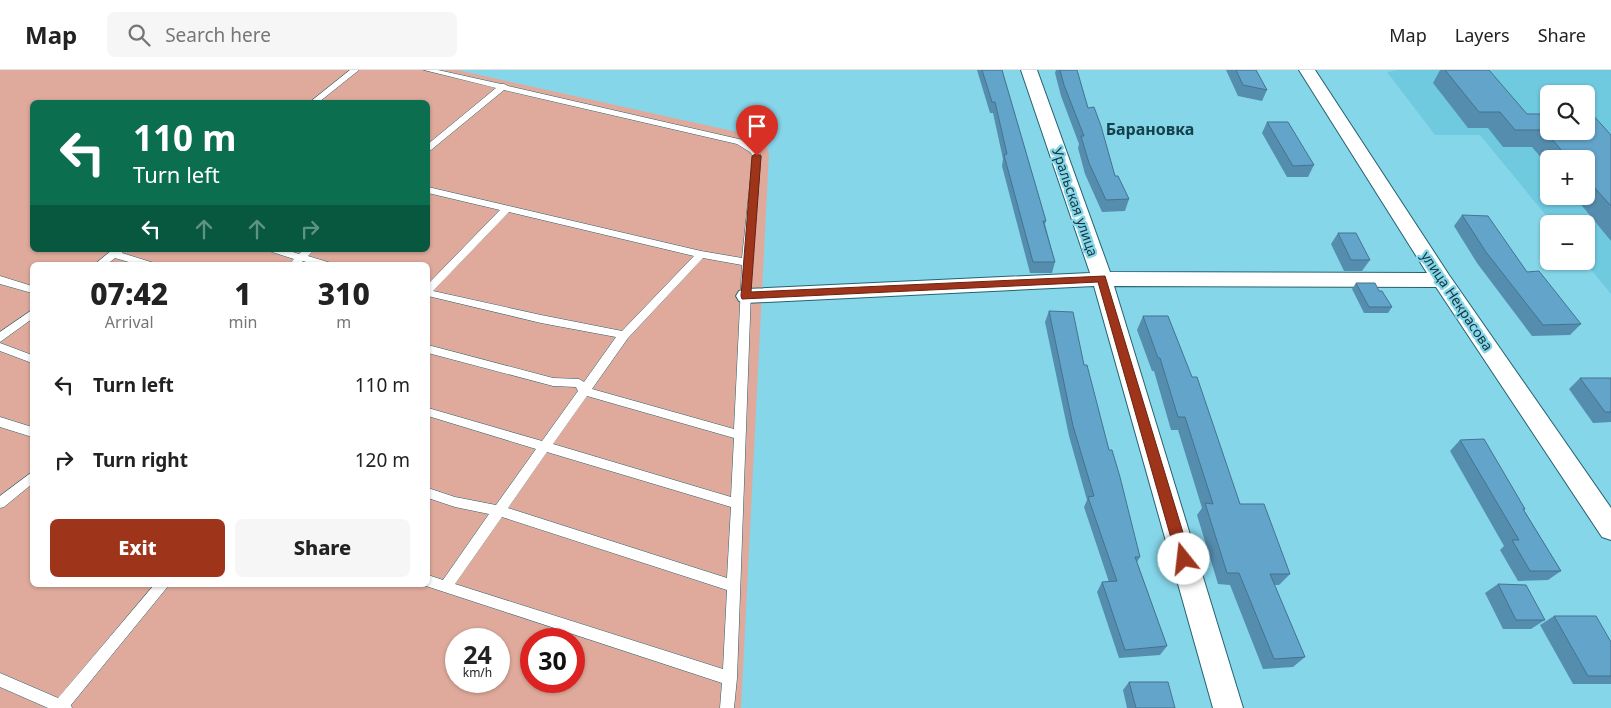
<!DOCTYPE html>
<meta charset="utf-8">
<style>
:root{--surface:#fff;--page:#f6f6f6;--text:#222;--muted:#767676;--line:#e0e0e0;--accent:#9e351b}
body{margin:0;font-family:"Noto Sans",sans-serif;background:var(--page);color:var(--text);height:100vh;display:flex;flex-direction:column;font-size:19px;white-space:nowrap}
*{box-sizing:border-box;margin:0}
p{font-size:16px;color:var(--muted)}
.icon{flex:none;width:28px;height:28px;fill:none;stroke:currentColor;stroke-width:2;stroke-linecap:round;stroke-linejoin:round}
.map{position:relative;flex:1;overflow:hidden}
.drawer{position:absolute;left:30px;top:192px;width:400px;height:325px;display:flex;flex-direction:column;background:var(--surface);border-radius:8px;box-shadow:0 1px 4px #0004}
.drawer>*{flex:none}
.banner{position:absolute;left:30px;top:30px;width:400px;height:152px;border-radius:8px;box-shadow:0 1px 4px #0004;background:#0b6e4f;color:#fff;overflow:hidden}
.buttons{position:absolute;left:1540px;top:15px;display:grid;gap:10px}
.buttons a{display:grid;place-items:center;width:55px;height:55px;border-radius:8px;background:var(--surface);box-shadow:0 1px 4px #0004;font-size:25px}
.speed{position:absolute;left:445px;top:558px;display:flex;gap:10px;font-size:25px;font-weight:700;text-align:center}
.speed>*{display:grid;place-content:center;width:65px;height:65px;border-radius:50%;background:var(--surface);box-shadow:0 1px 4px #0004;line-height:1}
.speed small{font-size:12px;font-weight:400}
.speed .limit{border:8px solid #d22;background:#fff;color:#111}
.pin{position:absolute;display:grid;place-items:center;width:42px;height:42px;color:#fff;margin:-51px -21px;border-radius:50% 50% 50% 0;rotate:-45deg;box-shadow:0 0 5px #0007}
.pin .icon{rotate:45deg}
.me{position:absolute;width:55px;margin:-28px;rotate:344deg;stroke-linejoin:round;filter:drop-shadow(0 0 4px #0008)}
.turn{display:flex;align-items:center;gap:18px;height:105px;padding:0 20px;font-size:22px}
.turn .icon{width:65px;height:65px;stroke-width:2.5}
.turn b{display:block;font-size:35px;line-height:42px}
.lanes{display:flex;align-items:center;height:48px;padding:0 20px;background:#0003;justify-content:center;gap:25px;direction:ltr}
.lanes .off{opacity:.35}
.eta{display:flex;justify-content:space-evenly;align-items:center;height:85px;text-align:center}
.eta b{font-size:30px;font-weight:800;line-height:35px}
.cta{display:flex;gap:10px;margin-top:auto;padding:10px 20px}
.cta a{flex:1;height:58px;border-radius:8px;background:var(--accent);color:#fff;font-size:20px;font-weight:800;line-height:58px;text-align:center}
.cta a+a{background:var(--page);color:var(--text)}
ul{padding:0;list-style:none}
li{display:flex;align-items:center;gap:15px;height:75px;padding:0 20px}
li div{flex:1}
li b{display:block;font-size:19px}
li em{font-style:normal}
header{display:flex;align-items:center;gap:30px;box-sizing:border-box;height:70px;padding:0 25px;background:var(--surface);border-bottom:1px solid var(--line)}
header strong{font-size:24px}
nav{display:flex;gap:28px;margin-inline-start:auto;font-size:18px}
.search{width:350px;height:45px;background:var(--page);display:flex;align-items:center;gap:12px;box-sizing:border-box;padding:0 18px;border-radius:8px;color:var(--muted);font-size:19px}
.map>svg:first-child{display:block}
</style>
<header>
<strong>Map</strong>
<div class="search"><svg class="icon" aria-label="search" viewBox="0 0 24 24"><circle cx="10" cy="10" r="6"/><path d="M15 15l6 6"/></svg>Search here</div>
<nav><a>Map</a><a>Layers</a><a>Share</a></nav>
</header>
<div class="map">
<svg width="1611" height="638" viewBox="0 0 1611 638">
<rect width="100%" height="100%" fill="#86d6ea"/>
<path fill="#6fcae0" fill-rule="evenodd" d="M 1398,0 L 1611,0 L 1611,224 L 1584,191 L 1586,191 L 1586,154 L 1553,154 L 1480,65 L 1435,65 L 1387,2 ZM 1549,24 L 1586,24 L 1586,61 L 1549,61 ZM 1549,89 L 1586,89 L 1586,126 L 1549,126 Z"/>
<path fill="#dfaa9c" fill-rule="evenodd" d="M 0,0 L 457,0 L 755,66 L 765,73 L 769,83 L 741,638 L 0,638 ZM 32,32 L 428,32 L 428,180 L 32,180 ZM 32,195 L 428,195 L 428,515 L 32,515 ZM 456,569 L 499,569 L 499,611 L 456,611 ZM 531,569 L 574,569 L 574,611 L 531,611 Z"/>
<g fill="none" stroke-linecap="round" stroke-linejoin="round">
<g stroke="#246270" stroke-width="1">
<g id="service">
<polygon points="350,0 359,0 319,32 310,32"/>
<path d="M 424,0 L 438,0 L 501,14 L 504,14 L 508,16 L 743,70 L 757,78 L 761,86 L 752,192 L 737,608 L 734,638 L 720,638 L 722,613 L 423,515 L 428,515 L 428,505 L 443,510 L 489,444 L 455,437 L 428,428 L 428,418 L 455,427 L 496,435 L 536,379 L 428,346 L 428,338 L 542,371 L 578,321 L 576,317 L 553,316 L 428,283 L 428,275 L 553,308 L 579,309 L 584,312 L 616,267 L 541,253 L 428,226 L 428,214 L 500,140 L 428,123 L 428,117 L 701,181 L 742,188 L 753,86 L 750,82 L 737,74 L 504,20 L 431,80 L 428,81 L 428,74 L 496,18 ZM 509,142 L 694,186 L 622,261 L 541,245 L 433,221 ZM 703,188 L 742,195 L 734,359 L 592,319 L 628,268 ZM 587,326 L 734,368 L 731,427 L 553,374 ZM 547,382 L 731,437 L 727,508 L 508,438 ZM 502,447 L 727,520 L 723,599 L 455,514 Z"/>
<polygon points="112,180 124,180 122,183 154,193 155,195 139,195 115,188 106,195 94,195"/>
<polygon points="270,180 287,180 299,184 303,180 314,180 308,186 331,193 332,195 315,195 303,191 299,195 288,195 294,189 272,182"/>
<polygon points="0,206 32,216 32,223 0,214"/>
<polygon points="32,240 32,249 0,272 0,262"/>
<polygon points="0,273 32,285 32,293 0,281"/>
<polygon points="0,347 32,357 32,367 0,357"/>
<polygon points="32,402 32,414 4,437 0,438 0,426"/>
<polygon points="154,515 169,515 71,635 72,638 48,638 0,617 0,603 58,628"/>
</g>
</g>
<g stroke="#246270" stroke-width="2">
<polygon id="minor" points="1021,0 1037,0 1110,202 1427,203 1299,0 1315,0 1449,205 1611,438 1611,470 1602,467 1436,217 1114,216 1243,638 1213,638 1094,216 746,233 739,231 736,226 739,221 746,219 1090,203"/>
</g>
<use href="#service" fill="#fff" fill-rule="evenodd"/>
<use href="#minor" fill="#fff" fill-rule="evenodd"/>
</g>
<g fill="#558dae">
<polygon points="977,0 1002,0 1046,151 1045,154 1055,192 1052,203 1030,203 1002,96 1003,89 993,43 990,43"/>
<polygon points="1056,0 1077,0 1088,38 1115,106 1129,129 1125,141 1102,142 1085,104 1078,78 1079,74 1061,26 1055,3"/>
<polygon points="1226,0 1256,0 1267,20 1262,31 1238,26"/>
<polygon points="1440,0 1445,0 1527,44 1611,65 1611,171 1574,126 1586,126 1586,89 1549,89 1549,97 1532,77 1503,77 1488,58 1468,58 1433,13"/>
<polygon points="1267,52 1314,95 1308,107 1287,107 1262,63"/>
<polygon points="1462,145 1527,202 1581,254 1570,265 1532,266 1477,193 1454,156"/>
<polygon points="1338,163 1370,190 1362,201 1344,201 1331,174"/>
<polygon points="1356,213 1379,221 1392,237 1388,243 1364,243 1352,219"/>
<polygon points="1049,241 1084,295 1140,487 1137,492 1167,576 1160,585 1119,588 1097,522 1102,512 1109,512 1084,437 1087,430 1069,366 1045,252"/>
<polygon points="1143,246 1240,434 1290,504 1279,515 1274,515 1305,587 1293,597 1263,599 1230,515 1218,514 1197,445 1202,438 1178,360 1171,360 1154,301 1152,301 1137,260"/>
<polygon points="1580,308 1611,308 1611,352 1593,353 1569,319"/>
<polygon points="1460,370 1525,439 1524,440 1561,501 1548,510 1518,511 1500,480 1504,476 1450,381"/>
<polygon points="1498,514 1545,550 1531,559 1503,559 1485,523"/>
<polygon points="1554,546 1611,572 1611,614 1573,614 1540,555"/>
<polygon points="1129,612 1175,638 1127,638 1123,620"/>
</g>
<g fill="#63a4ca" stroke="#45738d">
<polygon points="982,0 1002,0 1046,151 1043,151 1055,192 1033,192 1004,85 1007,84 995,32 992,32"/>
<polygon points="1060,0 1077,0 1088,38 1094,37 1101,56 1115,106 1118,106 1129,129 1106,130 1089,93 1081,66 1084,66 1064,15"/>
<polygon points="1236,0 1256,0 1267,20 1243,15"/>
<polygon points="1445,0 1489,0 1527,44 1549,44 1549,61 1586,61 1586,44 1592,44 1611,65 1611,136 1586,108 1586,89 1569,89 1544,60 1515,60 1500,42 1479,42"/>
<polygon points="1267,52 1288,52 1314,95 1293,96"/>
<polygon points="1462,145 1488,146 1527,202 1539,201 1581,254 1543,255 1486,182"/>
<polygon points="1338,163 1356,163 1370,190 1351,190"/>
<polygon points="1356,213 1375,213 1379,221 1382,221 1392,237 1369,237"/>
<polygon points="1049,241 1073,242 1084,295 1087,295 1109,380 1112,380 1120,407 1140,487 1135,487 1167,576 1125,580 1102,512 1117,511 1088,427 1094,426 1073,356"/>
<polygon points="1143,246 1168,246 1192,307 1197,307 1240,434 1264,434 1290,504 1270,504 1305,587 1274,589 1239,503 1227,503 1205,433 1213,434 1185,347 1178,347 1160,288 1158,288"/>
<polygon points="1580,308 1611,308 1611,342 1605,342"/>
<polygon points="1484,369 1525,439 1523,439 1561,501 1530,501 1512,470 1519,470 1460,370"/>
<polygon points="1498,514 1526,515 1545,550 1516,550"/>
<polygon points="1554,546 1596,546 1611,572 1611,606 1588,606"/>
<polygon points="1129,612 1168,612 1175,638 1136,638"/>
</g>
<polygon fill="#9e351b" stroke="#672212" points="757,83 761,86 751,222 1105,206 1191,489 1189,493 1184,495 1179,493 1177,489 1098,212 742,229 741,226 752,86"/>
<g text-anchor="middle" stroke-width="4.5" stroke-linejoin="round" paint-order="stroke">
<g font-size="14" fill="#15373f" stroke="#86d6ea">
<text transform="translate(1075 132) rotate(71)" y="5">Уральская улица</text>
<text transform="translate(1457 231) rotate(56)" y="5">улица Некрасова</text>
</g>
<g font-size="16" font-weight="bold" fill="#144049" stroke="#86d6ea">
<text x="1150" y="65">Барановка</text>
</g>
</g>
</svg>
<div class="buttons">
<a><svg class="icon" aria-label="search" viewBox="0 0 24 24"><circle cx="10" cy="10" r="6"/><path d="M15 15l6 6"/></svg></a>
<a>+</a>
<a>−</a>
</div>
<div class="speed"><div>24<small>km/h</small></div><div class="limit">30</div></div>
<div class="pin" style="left:757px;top:86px;background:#d93025"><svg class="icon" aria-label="arrive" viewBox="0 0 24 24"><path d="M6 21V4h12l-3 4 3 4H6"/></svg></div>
<svg class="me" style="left:1184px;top:489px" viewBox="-20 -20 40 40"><circle r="19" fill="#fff"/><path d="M0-13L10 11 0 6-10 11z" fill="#9e351b"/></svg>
<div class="banner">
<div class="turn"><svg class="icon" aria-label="left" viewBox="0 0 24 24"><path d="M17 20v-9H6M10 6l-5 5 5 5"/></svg><div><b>110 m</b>Turn left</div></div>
<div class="lanes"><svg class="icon" aria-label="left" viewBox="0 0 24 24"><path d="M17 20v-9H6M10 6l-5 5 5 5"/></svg><svg class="icon off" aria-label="ahead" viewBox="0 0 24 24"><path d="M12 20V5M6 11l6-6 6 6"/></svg><svg class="icon off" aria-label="ahead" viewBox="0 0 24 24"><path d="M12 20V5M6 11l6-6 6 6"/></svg><svg class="icon off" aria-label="right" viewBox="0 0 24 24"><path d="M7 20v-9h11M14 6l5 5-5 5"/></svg></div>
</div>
<section class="drawer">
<div class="eta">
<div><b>07:42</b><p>Arrival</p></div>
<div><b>1</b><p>min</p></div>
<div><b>310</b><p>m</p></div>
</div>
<ul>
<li><svg class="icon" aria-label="left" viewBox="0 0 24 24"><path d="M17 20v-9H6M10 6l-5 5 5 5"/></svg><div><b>Turn left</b></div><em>110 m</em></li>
<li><svg class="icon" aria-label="right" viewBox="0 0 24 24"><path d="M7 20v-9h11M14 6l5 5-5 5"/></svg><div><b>Turn right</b></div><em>120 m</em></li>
</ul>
<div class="cta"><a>Exit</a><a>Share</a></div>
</section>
</div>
